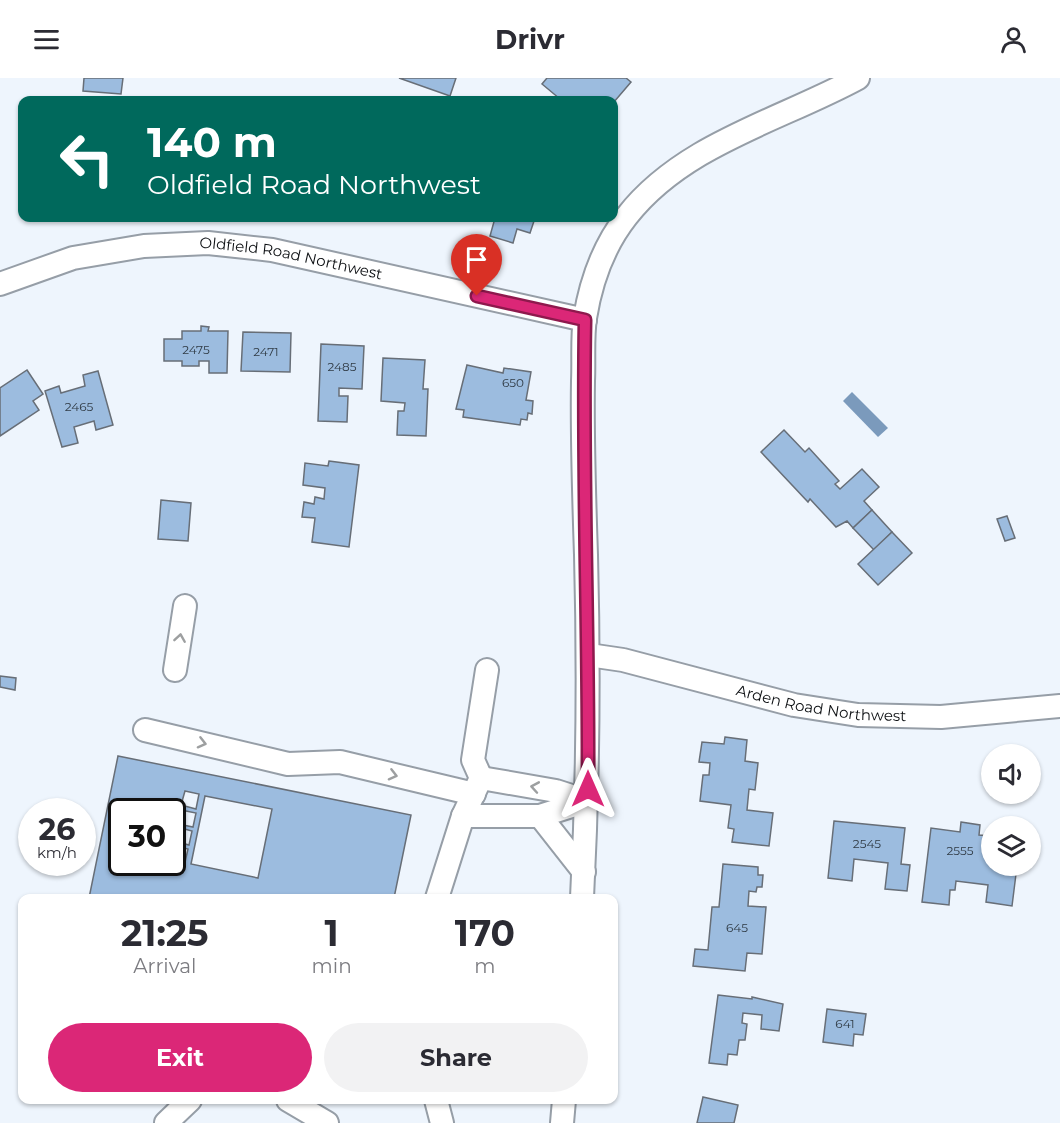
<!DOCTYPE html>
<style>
:root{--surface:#fff;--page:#f2f2f3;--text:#2b2b33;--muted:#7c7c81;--accent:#db2777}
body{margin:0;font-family:Montserrat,sans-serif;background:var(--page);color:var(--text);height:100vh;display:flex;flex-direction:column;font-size:22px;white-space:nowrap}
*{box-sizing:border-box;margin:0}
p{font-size:20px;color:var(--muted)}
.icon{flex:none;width:33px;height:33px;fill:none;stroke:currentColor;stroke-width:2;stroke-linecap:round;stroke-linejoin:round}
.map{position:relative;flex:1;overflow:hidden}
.drawer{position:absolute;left:18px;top:816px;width:600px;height:210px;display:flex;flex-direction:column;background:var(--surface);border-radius:12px;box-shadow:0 2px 4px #0004}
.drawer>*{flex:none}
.guide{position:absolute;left:18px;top:18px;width:600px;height:126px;border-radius:12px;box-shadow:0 2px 4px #0004;background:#00695c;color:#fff;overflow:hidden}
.buttons{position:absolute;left:981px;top:666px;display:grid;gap:12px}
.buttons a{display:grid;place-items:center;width:60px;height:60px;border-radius:50%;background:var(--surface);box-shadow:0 2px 4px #0004;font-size:30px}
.speed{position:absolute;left:18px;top:720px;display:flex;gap:12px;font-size:30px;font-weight:700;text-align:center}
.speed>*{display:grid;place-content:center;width:78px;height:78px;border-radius:50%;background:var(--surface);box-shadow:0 2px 4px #0004;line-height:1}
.speed small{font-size:15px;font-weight:400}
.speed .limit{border:3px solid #111;border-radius:9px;background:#fff;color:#111}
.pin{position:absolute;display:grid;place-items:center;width:51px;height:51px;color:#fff;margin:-62px -26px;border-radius:50% 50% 50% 0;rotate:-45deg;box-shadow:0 0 6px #0007}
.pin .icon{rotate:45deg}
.me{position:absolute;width:66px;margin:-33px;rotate:0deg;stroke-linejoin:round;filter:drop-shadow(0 0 4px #0008)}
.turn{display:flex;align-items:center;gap:21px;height:126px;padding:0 30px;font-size:27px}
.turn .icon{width:78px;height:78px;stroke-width:2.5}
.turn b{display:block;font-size:42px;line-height:51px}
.eta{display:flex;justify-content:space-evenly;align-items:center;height:102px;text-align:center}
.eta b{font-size:36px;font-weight:700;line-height:42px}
.primary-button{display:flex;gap:12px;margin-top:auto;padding:12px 30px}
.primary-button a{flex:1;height:69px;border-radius:36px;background:var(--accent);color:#fff;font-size:24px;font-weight:700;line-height:69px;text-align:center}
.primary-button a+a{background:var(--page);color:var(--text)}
header{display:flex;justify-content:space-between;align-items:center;height:78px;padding:0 30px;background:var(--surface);font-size:27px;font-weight:700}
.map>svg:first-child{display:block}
</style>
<header><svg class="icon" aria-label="menu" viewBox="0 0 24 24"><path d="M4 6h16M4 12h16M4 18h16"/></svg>Drivr<svg class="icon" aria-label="person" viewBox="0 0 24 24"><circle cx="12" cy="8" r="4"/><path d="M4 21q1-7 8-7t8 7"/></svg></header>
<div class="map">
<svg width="1060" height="1045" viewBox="0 0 1060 1045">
<rect width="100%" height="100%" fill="#eef5fd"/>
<polygon fill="#7b9abc" points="852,314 888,350 878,359 843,323"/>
<g fill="#9cbcdf" stroke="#676e77" stroke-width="1.5" fill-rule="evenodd">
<polygon points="84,0 123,0 121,16 83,13"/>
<polygon points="399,0 456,0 450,18"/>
<polygon points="547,0 626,0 631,4 614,24 606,22 558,22 560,21 542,6"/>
<polygon points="495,140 535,140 530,155 517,151 513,165 490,158"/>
<polygon points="201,248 209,249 208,253 228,253 227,295 209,295 209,283 199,283 199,288 182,288 182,283 164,283 164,261 182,261 182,253 201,253"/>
<polygon points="243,254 291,255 290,294 241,293"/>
<polygon points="321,266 364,268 362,311 339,310 339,318 348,318 347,344 318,343"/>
<polygon points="383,280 425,282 423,311 428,311 426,358 397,357 398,333 404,333 405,325 381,323"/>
<polygon points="467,287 503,295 504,290 531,294 526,322 533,323 532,336 528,335 527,342 521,341 520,347 463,339 464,332 456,331"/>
<polygon points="27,292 43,316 33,323 39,332 0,358 0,310"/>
<polygon points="98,293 113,347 96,352 94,343 74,349 78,365 62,369 45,313 59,308 61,315 85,308 83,297"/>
<polygon points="784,352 805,374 809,370 839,403 835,406 840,411 862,391 879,409 864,423 872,432 853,450 847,443 836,449 810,421 808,424 761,374"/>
<polygon points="329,383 359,387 349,469 312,464 315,440 302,439 304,424 314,426 315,419 324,421 325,410 303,407 305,385 328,388"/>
<polygon points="161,422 191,425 188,463 158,461"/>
<polygon points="872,432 892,454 874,472 853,450"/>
<polygon points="1007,438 1015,460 1005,463 997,441"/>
<polygon points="892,454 912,475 878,507 858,486"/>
<polygon points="0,598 16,600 15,612 0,609"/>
<polygon points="725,659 747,662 745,683 758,685 755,712 749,711 747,732 773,735 769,768 732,764 734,751 728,750 731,727 700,723 703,697 709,697 710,685 699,684 702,664 724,666"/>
<path d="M 118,678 L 411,737 L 394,820 L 89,820 ZM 185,713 L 199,716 L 196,731 L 181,727 ZM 205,718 L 272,731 L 258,800 L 191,786 ZM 181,732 L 196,735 L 193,749 L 178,746 ZM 122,734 L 172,734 L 172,777 L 175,768 L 188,771 L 185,784 L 172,781 L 172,784 L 122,784 ZM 177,749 L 192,753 L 189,767 L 174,763 Z"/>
<polygon points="834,743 905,750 901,786 910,787 907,813 885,811 888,785 854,781 852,803 828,800"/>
<polygon points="961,744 980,747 979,757 992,758 992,788 1017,788 1012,828 986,824 988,807 956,803 955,812 950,812 949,827 922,824 931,750 960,754"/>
<polygon points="723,786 758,789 758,797 763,797 762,809 757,809 756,814 749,813 748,828 766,829 762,876 747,875 745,893 693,888 695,871 708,872 712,829 719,829"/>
<polygon points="718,917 752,921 752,919 783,926 779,953 761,951 762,937 743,935 742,945 747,946 745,962 739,962 737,977 728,976 727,987 709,985"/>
<polygon points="827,931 866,936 863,957 854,956 853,968 823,964"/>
<polygon points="703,1019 738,1027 734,1045 697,1045"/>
</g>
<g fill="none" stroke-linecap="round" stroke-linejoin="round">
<g stroke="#969ea7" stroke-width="26">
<g id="minor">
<path id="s1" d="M 0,206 L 73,180 L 144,168 L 208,165 L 272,172 L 585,242"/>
<path id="s2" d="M 589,577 L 623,582 L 794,627 L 858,637 L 941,639 L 1060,628"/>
<polyline points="175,592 185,528"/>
<polyline points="145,652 288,686 340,684 474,716"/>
<polyline points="481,700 556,713 587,723"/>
<polyline points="463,738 540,738 587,723"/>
<polyline points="540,738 584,794"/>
<polyline points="437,820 463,738 481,700 473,682 487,592"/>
<path d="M 582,820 C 588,706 589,592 586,477 C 584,419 582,361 583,303 C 584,282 582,260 585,240 C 591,203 604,167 627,138 C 683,66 781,42 858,0"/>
<polyline points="288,1022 327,1045"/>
<polyline points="436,1022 442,1045"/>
<polyline points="166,1045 190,1022"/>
<polyline points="562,1045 564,1022"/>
</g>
</g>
<use href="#minor" stroke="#fff" stroke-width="22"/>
</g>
<defs><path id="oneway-chevron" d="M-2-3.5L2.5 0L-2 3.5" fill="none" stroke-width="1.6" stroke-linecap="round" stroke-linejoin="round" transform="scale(1.5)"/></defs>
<g stroke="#9d9fa0">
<use href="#oneway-chevron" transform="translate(180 560) rotate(-81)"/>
<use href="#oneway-chevron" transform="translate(202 665) rotate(14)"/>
<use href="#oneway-chevron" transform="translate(393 697) rotate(14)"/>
<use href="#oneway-chevron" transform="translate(535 709) rotate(-170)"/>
</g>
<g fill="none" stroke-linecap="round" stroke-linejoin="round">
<g stroke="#8e194d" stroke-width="15">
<path id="route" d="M 477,218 L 585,242 C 582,398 589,554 588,711"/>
</g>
<use href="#route" stroke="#db2777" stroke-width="10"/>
</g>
<g text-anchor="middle" stroke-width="5" stroke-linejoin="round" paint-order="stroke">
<g font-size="12" fill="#2f3a44">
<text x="196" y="276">2475</text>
<text x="266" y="278">2471</text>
<text x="342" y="293">2485</text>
<text x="513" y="309">650</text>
<text x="79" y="333">2465</text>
<text x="867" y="770">2545</text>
<text x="960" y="777">2555</text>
<text x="737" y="854">645</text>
<text x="845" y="950">641</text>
</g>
<g font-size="15" fill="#0b0e11" stroke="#fff">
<text dy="5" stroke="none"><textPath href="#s1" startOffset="298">Oldfield Road Northwest</textPath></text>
<text dy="5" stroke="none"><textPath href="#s2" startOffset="238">Arden Road Northwest</textPath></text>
</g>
</g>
</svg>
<div class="buttons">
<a><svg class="icon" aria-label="sound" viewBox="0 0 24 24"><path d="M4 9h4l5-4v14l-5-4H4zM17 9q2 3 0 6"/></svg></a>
<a><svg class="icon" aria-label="layers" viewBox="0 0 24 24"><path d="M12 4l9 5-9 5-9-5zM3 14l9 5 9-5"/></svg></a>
</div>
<div class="speed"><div>26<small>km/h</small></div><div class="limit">30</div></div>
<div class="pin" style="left:477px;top:218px;background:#d93025"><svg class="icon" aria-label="arrive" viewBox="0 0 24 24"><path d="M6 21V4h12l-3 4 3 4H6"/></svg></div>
<svg class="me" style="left:588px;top:711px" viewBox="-20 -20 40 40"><path d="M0-17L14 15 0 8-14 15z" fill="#db2777" stroke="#fff" stroke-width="4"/></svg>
<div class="guide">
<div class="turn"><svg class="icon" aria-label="left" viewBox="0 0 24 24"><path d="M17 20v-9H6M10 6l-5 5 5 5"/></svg><div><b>140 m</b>Oldfield Road Northwest</div></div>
</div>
<section class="drawer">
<div class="eta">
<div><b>21:25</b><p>Arrival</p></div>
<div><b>1</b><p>min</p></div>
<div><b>170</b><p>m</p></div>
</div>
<div class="primary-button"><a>Exit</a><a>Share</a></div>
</section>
</div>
